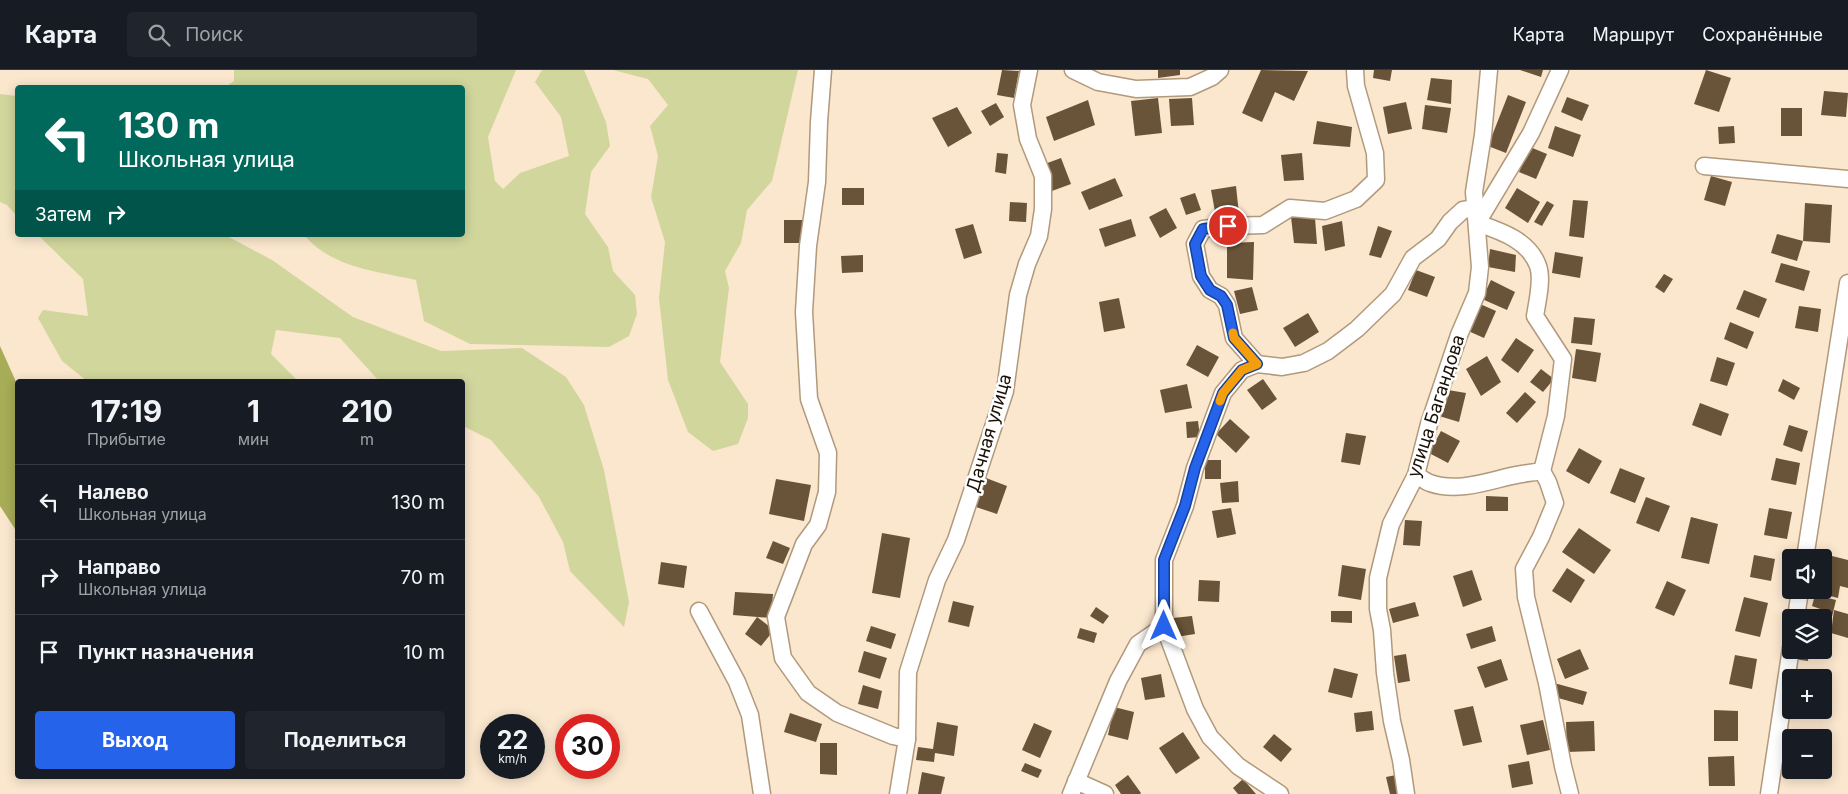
<!DOCTYPE html>
<html lang="ru">
<meta charset="utf-8">
<style>
:root{--surface:#171b24;--page:#20242c;--text:#f1f3f6;--muted:#9ea1a6;--line:#363941;--accent:#2563eb}
body{margin:0;font-family:Inter,sans-serif;background:var(--page);color:var(--text);height:100vh;display:flex;flex-direction:column;font-size:19px;white-space:nowrap}
*{box-sizing:border-box;margin:0}
p{font-size:16px;color:var(--muted)}
.icon{flex:none;width:28px;height:28px;fill:none;stroke:currentColor;stroke-width:2;stroke-linecap:round;stroke-linejoin:round}
.map{position:relative;flex:1;overflow:hidden}
.side{position:absolute;left:15px;top:309px;width:450px;height:400px;display:flex;flex-direction:column;background:var(--surface);border-radius:5px;box-shadow:0 2px 12px #0003}
.side>*{flex:none}
.top-card{position:absolute;left:15px;top:15px;width:450px;height:152px;border-radius:5px;box-shadow:0 2px 12px #0003;background:#00695c;color:#fff;overflow:hidden}
.tools{position:absolute;left:1782px;top:479px;display:grid;gap:10px}
.tools a{display:grid;place-items:center;width:50px;height:50px;border-radius:5px;background:var(--surface);box-shadow:0 2px 12px #0003;font-size:25px}
.speed{position:absolute;left:480px;top:644px;display:flex;gap:10px;font-size:25px;font-weight:700;text-align:center}
.speed>*{display:grid;place-content:center;width:65px;height:65px;border-radius:50%;background:var(--surface);box-shadow:0 2px 12px #0003;line-height:1}
.speed small{font-size:12px;font-weight:400}
.speed .limit{border:8px solid #d22;background:#fff;color:#111}
.pin{position:absolute;display:grid;place-items:center;width:42px;height:42px;color:#fff;margin:-21px;border:2px solid #fff;border-radius:50%;box-shadow:0 1px 5px #0007}
.me{position:absolute;width:55px;margin:-28px;rotate:0deg;stroke-linejoin:round;filter:drop-shadow(0 0 4px #0008)}
.turn{display:flex;align-items:center;gap:18px;height:105px;padding:0 20px;font-size:22px}
.turn .icon{width:65px;height:65px;stroke-width:2.5}
.turn b{display:block;font-size:35px;line-height:42px}
.then{display:flex;align-items:center;height:48px;padding:0 20px;background:#0003;gap:10px;font-size:19px}
.eta{display:flex;justify-content:space-evenly;align-items:center;height:85px;text-align:center}
.eta b{font-size:30px;font-weight:700;line-height:35px}
.action{display:flex;gap:10px;margin-top:auto;padding:10px 20px}
.action a{flex:1;height:58px;border-radius:5px;background:var(--accent);color:#fff;font-size:20px;font-weight:700;line-height:58px;text-align:center}
.action a+a{background:var(--page);color:var(--text)}
ul{padding:0;list-style:none}
li{display:flex;align-items:center;gap:15px;height:75px;padding:0 20px;border-top:1px solid var(--line)}
li div{flex:1}
li b{display:block;font-size:19px}
li em{font-style:normal}
header{display:flex;align-items:center;gap:30px;box-sizing:border-box;height:70px;padding:0 25px;background:var(--surface);border-bottom:1px solid var(--line)}
header strong{font-size:24px}
nav{display:flex;gap:28px;margin-inline-start:auto;font-size:18px}
.search{width:350px;height:45px;background:var(--page);display:flex;align-items:center;gap:12px;box-sizing:border-box;padding:0 18px;border-radius:5px;color:var(--muted);font-size:19px}
.map>svg:first-child{display:block}
</style>
<header>
<strong>Карта</strong>
<div class="search"><svg class="icon" aria-label="search" viewBox="0 0 24 24"><circle cx="10" cy="10" r="6"/><path d="M15 15l6 6"/></svg>Поиск</div>
<nav><a>Карта</a><a>Маршрут</a><a>Сохранённые</a></nav>
</header>
<div class="map">
<svg width="1848" height="724" viewBox="0 0 1848 724">
<rect width="100%" height="100%" fill="#fbe7ce"/>
<g fill="#d1d69d">
<path d="M 234,0 L 516,0 L 488,67 L 495,111 L 503,119 L 520,103 L 569,86 L 561,47 L 535,12 L 542,0 L 584,0 L 606,52 L 610,76 L 591,102 L 585,144 L 608,177 L 613,201 L 635,225 L 637,244 L 629,266 L 609,277 L 470,274 L 424,251 L 416,210 C 376,201 332,198 304,165 L 462,165 L 462,18 L 225,17 L 234,11 Z"/>
<polygon points="613,0 798,0 772,111 747,140 741,173 725,201 729,218 720,292 748,334 748,348 738,374 713,381 688,362 668,310 659,228 665,172 651,127 658,86 650,56 668,35 648,9"/>
<polygon points="0,24 17,26 17,146 7,135 0,132"/>
<polygon points="38,165 225,165 272,190 353,247 441,281 522,278 566,307 584,335 604,400 629,532 624,557 570,501 563,472 539,427 491,370 463,356 462,311 379,311 340,268 276,260 271,284 298,311 87,311 62,291 38,248 43,240 88,246 83,209"/>
</g>
<polygon fill="#a7ac56" points="0,276 17,314 17,462 0,436"/>
<g fill="#6a5439">
<polygon points="1002,0 1019,1 1014,28 997,25"/>
<polygon points="1158,0 1180,0 1180,5 1158,8"/>
<polygon points="1261,0 1308,1 1294,31 1275,22 1262,52 1242,43"/>
<polygon points="1374,0 1392,0 1390,11 1373,8"/>
<polygon points="1520,0 1543,0 1541,7"/>
<polygon points="1706,0 1731,8 1719,42 1694,34"/>
<polygon points="1431,8 1452,10 1451,34 1427,30"/>
<polygon points="1824,21 1848,23 1846,47 1821,45"/>
<polygon points="1508,25 1526,32 1506,83 1488,76"/>
<polygon points="1567,27 1589,35 1582,51 1561,42"/>
<polygon points="1158,28 1162,63 1135,66 1131,31"/>
<polygon points="1192,28 1194,55 1171,56 1169,29"/>
<polygon points="1088,30 1095,55 1054,71 1046,47"/>
<polygon points="1406,32 1412,59 1388,64 1383,37"/>
<polygon points="996,33 1004,47 990,56 981,41"/>
<polygon points="1425,35 1451,38 1447,63 1422,59"/>
<polygon points="957,37 972,63 948,77 932,48"/>
<rect x="1781" y="38" width="21" height="28"/>
<polygon points="1317,51 1352,57 1350,77 1313,74"/>
<polygon points="1555,56 1581,65 1573,87 1548,78"/>
<polygon points="1734,56 1735,73 1719,74 1718,57"/>
<polygon points="1530,77 1547,84 1536,109 1519,102"/>
<polygon points="997,83 1008,84 1006,104 995,102"/>
<polygon points="1302,83 1304,110 1284,111 1281,85"/>
<polygon points="1061,88 1071,114 1052,121 1042,95"/>
<polygon points="1711,106 1732,112 1725,136 1704,130"/>
<polygon points="1115,108 1123,126 1089,140 1081,122"/>
<polygon points="1236,116 1239,144 1216,147 1211,120"/>
<rect x="842" y="118" width="22" height="17"/>
<polygon points="1517,118 1540,132 1528,153 1505,138"/>
<polygon points="1195,123 1201,140 1186,145 1180,128"/>
<polygon points="1573,130 1588,131 1584,168 1569,166"/>
<polygon points="1547,131 1554,135 1542,156 1534,152"/>
<polygon points="1010,132 1027,133 1026,152 1009,151"/>
<polygon points="1805,133 1832,135 1830,173 1803,171"/>
<polygon points="1166,138 1177,158 1160,168 1149,147"/>
<polygon points="1291,147 1315,148 1317,174 1294,173"/>
<polygon points="1131,149 1136,166 1105,177 1099,159"/>
<rect x="784" y="150" width="20" height="23"/>
<polygon points="1342,151 1345,176 1325,181 1322,156"/>
<polygon points="973,154 982,183 964,189 955,159"/>
<polygon points="1378,156 1392,161 1381,188 1369,185"/>
<polygon points="1777,164 1803,171 1797,191 1771,183"/>
<polygon points="1254,172 1253,210 1227,208 1227,173"/>
<polygon points="1490,179 1516,185 1515,202 1488,197"/>
<polygon points="1555,182 1583,187 1580,208 1552,203"/>
<polygon points="863,185 863,202 842,203 841,186"/>
<polygon points="1781,193 1810,201 1804,221 1775,212"/>
<polygon points="1416,200 1435,207 1427,227 1408,220"/>
<polygon points="1664,204 1673,209 1664,223 1655,217"/>
<polygon points="1491,210 1515,222 1507,240 1482,229"/>
<polygon points="1252,217 1258,240 1240,244 1234,221"/>
<polygon points="1744,220 1767,229 1759,248 1736,239"/>
<polygon points="1119,228 1125,258 1104,262 1099,232"/>
<polygon points="1480,234 1496,241 1484,268 1466,260"/>
<polygon points="1799,236 1821,239 1818,262 1795,258"/>
<polygon points="1308,243 1319,262 1295,277 1283,258"/>
<polygon points="1574,247 1595,249 1592,275 1571,273"/>
<polygon points="1730,252 1754,262 1747,279 1724,269"/>
<polygon points="1516,268 1534,280 1518,303 1501,290"/>
<polygon points="1197,275 1219,287 1208,307 1186,295"/>
<polygon points="1576,279 1601,283 1596,312 1572,308"/>
<polygon points="1487,286 1501,312 1481,326 1466,299"/>
<polygon points="1717,287 1735,293 1727,316 1710,311"/>
<polygon points="1541,299 1554,309 1543,322 1530,312"/>
<polygon points="1263,309 1277,329 1262,340 1247,320"/>
<polygon points="1783,309 1800,318 1794,330 1778,321"/>
<polygon points="1187,314 1192,338 1165,343 1160,320"/>
<polygon points="1448,320 1466,323 1459,352 1439,346"/>
<polygon points="1525,322 1536,332 1517,353 1506,343"/>
<polygon points="1700,333 1729,344 1721,366 1692,355"/>
<polygon points="1230,349 1250,367 1236,383 1216,364"/>
<polygon points="1198,351 1200,367 1187,368 1186,352"/>
<polygon points="1789,355 1808,361 1802,382 1783,375"/>
<polygon points="1441,361 1460,371 1448,393 1429,383"/>
<polygon points="1346,363 1366,366 1360,395 1341,392"/>
<polygon points="1579,378 1602,391 1589,414 1566,401"/>
<polygon points="1776,388 1800,393 1796,415 1771,410"/>
<rect x="1205" y="390" width="16" height="19"/>
<polygon points="1620,398 1645,408 1635,433 1610,423"/>
<polygon points="986,408 1007,416 997,444 976,437"/>
<polygon points="776,409 811,415 804,451 769,444"/>
<polygon points="1238,411 1239,432 1222,433 1220,413"/>
<polygon points="1486,426 1508,427 1508,441 1486,441"/>
<polygon points="1646,427 1670,436 1659,462 1636,453"/>
<polygon points="1231,438 1236,464 1217,468 1212,441"/>
<polygon points="1769,438 1792,442 1787,469 1764,465"/>
<polygon points="1691,447 1718,454 1709,494 1681,488"/>
<polygon points="1405,450 1422,451 1420,476 1403,475"/>
<polygon points="1579,458 1611,480 1594,504 1562,482"/>
<polygon points="882,463 910,468 900,528 872,523"/>
<polygon points="773,471 790,478 783,494 766,488"/>
<polygon points="1824,484 1848,490 1848,518 1840,516 1838,528 1815,522 1815,520 1824,520"/>
<polygon points="1754,485 1775,489 1771,511 1750,507"/>
<polygon points="661,492 687,496 684,518 658,514"/>
<polygon points="1342,495 1366,499 1361,530 1338,526"/>
<polygon points="1567,498 1585,510 1571,533 1552,521"/>
<polygon points="1472,500 1482,530 1463,537 1453,506"/>
<polygon points="1199,510 1220,511 1219,532 1198,531"/>
<polygon points="1667,511 1686,520 1674,546 1655,538"/>
<polygon points="735,522 773,524 771,548 733,545"/>
<polygon points="1815,525 1836,530 1830,555 1824,554 1824,548 1821,548 1823,540 1812,536"/>
<polygon points="1744,527 1768,533 1760,567 1735,561"/>
<polygon points="953,531 974,536 969,557 948,552"/>
<polygon points="1415,532 1419,546 1393,553 1389,539"/>
<polygon points="1096,537 1109,546 1103,554 1090,546"/>
<polygon points="1803,538 1821,542 1819,548 1801,548"/>
<polygon points="1834,540 1848,544 1848,568 1831,563"/>
<polygon points="1331,541 1352,541 1352,553 1331,552"/>
<polygon points="1192,546 1195,564 1176,567 1173,548"/>
<polygon points="757,547 774,560 761,576 745,564"/>
<polygon points="871,556 896,564 891,579 866,571"/>
<polygon points="1492,556 1496,571 1471,579 1466,564"/>
<polygon points="1080,558 1097,563 1094,573 1077,568"/>
<polygon points="1580,579 1589,599 1565,609 1557,589"/>
<polygon points="1794,580 1809,580 1808,591 1793,589"/>
<polygon points="864,581 887,588 880,609 858,602"/>
<polygon points="1406,584 1410,611 1398,613 1394,586"/>
<polygon points="1735,585 1757,589 1752,619 1729,614"/>
<polygon points="1501,589 1508,610 1485,618 1477,597"/>
<polygon points="1334,598 1358,604 1352,628 1328,622"/>
<polygon points="1161,604 1165,627 1145,630 1141,608"/>
<polygon points="1554,613 1587,622 1583,635 1551,626"/>
<polygon points="863,615 882,621 878,639 858,634"/>
<polygon points="1473,636 1482,672 1463,676 1454,640"/>
<polygon points="1114,637 1134,642 1128,670 1108,665"/>
<polygon points="1714,640 1738,641 1738,671 1714,671"/>
<polygon points="1372,641 1374,660 1356,662 1354,643"/>
<polygon points="790,643 822,654 816,672 784,662"/>
<polygon points="1543,650 1550,680 1527,685 1520,655"/>
<polygon points="1594,651 1595,681 1567,682 1566,652"/>
<polygon points="937,652 958,656 954,686 935,683 934,692 916,690 918,677 933,679"/>
<polygon points="1034,653 1052,661 1040,688 1022,680"/>
<polygon points="1183,662 1200,688 1176,704 1159,678"/>
<polygon points="1274,664 1292,679 1281,692 1263,677"/>
<polygon points="820,673 837,673 837,705 820,704"/>
<polygon points="1734,686 1735,716 1709,716 1708,687"/>
<polygon points="1529,691 1533,714 1512,718 1508,695"/>
<polygon points="1025,693 1042,700 1038,708 1021,701"/>
<polygon points="922,702 945,707 941,724 918,724"/>
<polygon points="1128,705 1141,723 1140,724 1121,724 1115,715"/>
<polygon points="1396,705 1401,724 1390,724 1386,707"/>
<polygon points="1243,709 1256,724 1238,724 1233,718"/>
</g>
<g fill="none" stroke-linecap="round" stroke-linejoin="round">
<g stroke="#b1997c" stroke-width="19">
<g id="street">
<polyline points="823,0 819,52 817,112 808,176 804,242 809,329 828,383 827,422 818,455 804,474 776,547 783,588 808,623 837,643 893,666 907,669"/>
<polyline points="1073,0 1098,12 1136,19 1190,17 1212,7 1220,0"/>
<polyline points="1704,96 1848,109"/>
<path d="M 1477,153 C 1500,161 1529,170 1538,196 C 1543,209 1537,233 1535,246 L 1563,289 L 1556,346 L 1542,401"/>
<polyline points="1477,153 1531,63 1560,0"/>
<polyline points="1257,294 1282,297 1304,293 1328,281 1357,259 1393,224 1413,188 1438,169 1450,152 1463,140 1476,138"/>
<polyline points="1542,401 1548,412 1555,433 1541,467 1524,499 1526,527 1547,613 1563,696 1570,724"/>
<path d="M 1416,405 C 1420,407 1425,411 1430,413 C 1455,422 1483,413 1507,407 C 1519,404 1530,403 1542,401"/>
<polyline points="1805,488 1848,213"/>
<polyline points="699,541 737,612 750,645 762,724"/>
<polyline points="1796,548 1800,520"/>
<polyline points="1076,711 1105,724"/>
<polyline points="898,724 907,669 908,602 937,510 956,470 1005,321 1018,225 1027,194 1039,166 1043,139 1043,106 1028,69 1022,35 1029,0"/>
<polyline points="1071,724 1118,611 1138,574 1164,556"/>
<polyline points="1280,724 1238,696 1210,667 1195,639 1164,556 1164,490 1185,436 1195,398 1223,323 1242,300 1257,294 1234,268 1227,235 1221,226 1210,220 1201,206 1195,174 1203,159 1228,156 1263,155 1290,138 1325,141 1356,129 1376,110 1375,83 1356,16 1355,0"/>
<polyline points="1406,724 1401,690 1392,651 1385,603 1382,560 1378,539 1378,508 1391,454 1416,405 1429,354 1459,265 1477,223 1480,197 1474,122 1483,65 1489,0"/>
<polyline points="1769,724 1791,578"/>
</g>
</g>
<use href="#street" stroke="#fff" stroke-width="16"/>
</g>
<g fill="none" stroke-linecap="round" stroke-linejoin="round">
<g stroke="#184099" stroke-width="12">
<polyline id="route" points="1164,556 1164,490 1185,436 1195,398 1223,323 1242,300 1257,294 1234,268 1227,235 1221,226 1210,220 1201,206 1195,174 1203,159 1228,156"/>
</g>
<use href="#route" stroke="#2563eb" stroke-width="9"/>
<polyline stroke="#f59e0b" stroke-width="9" points="1220,331 1223,323 1242,300 1257,294 1234,268 1233,263"/>
</g>
<g text-anchor="middle" stroke-width="5" stroke-linejoin="round" paint-order="stroke">
<g font-size="18" fill="#1a1106" stroke="#fff">
<text transform="translate(1436 336) rotate(-72)" y="6">улица Багандова</text>
<text transform="translate(989 363) rotate(-74)" y="6">Дачная улица</text>
</g>
</g>
</svg>
<div class="tools">
<a><svg class="icon" aria-label="sound" viewBox="0 0 24 24"><path d="M4 9h4l5-4v14l-5-4H4zM17 9q2 3 0 6"/></svg></a>
<a><svg class="icon" aria-label="layers" viewBox="0 0 24 24"><path d="M12 4l9 5-9 5-9-5zM3 14l9 5 9-5"/></svg></a>
<a>+</a>
<a>−</a>
</div>
<div class="speed"><div>22<small>km/h</small></div><div class="limit">30</div></div>
<div class="pin" style="left:1228px;top:156px;background:#d93025"><svg class="icon" aria-label="arrive" viewBox="0 0 24 24"><path d="M6 21V4h12l-3 4 3 4H6"/></svg></div>
<svg class="me" style="left:1164px;top:556px" viewBox="-20 -20 40 40"><path d="M0-17L14 15 0 8-14 15z" fill="#2563eb" stroke="#fff" stroke-width="4"/></svg>
<div class="top-card">
<div class="turn"><svg class="icon" aria-label="left" viewBox="0 0 24 24"><path d="M17 20v-9H6M10 6l-5 5 5 5"/></svg><div><b>130 m</b>Школьная улица</div></div>
<div class="then">Затем<svg class="icon" aria-label="right" viewBox="0 0 24 24"><path d="M7 20v-9h11M14 6l5 5-5 5"/></svg></div>
</div>
<section class="side">
<div class="eta">
<div><b>17:19</b><p>Прибытие</p></div>
<div><b>1</b><p>мин</p></div>
<div><b>210</b><p>m</p></div>
</div>
<ul>
<li><svg class="icon" aria-label="left" viewBox="0 0 24 24"><path d="M17 20v-9H6M10 6l-5 5 5 5"/></svg><div><b>Налево</b><p>Школьная улица</p></div><em>130 m</em></li>
<li><svg class="icon" aria-label="right" viewBox="0 0 24 24"><path d="M7 20v-9h11M14 6l5 5-5 5"/></svg><div><b>Направо</b><p>Школьная улица</p></div><em>70 m</em></li>
<li><svg class="icon" aria-label="arrive" viewBox="0 0 24 24"><path d="M6 21V4h12l-3 4 3 4H6"/></svg><div><b>Пункт назначения</b></div><em>10 m</em></li>
</ul>
<div class="action"><a>Выход</a><a>Поделиться</a></div>
</section>
</div>
